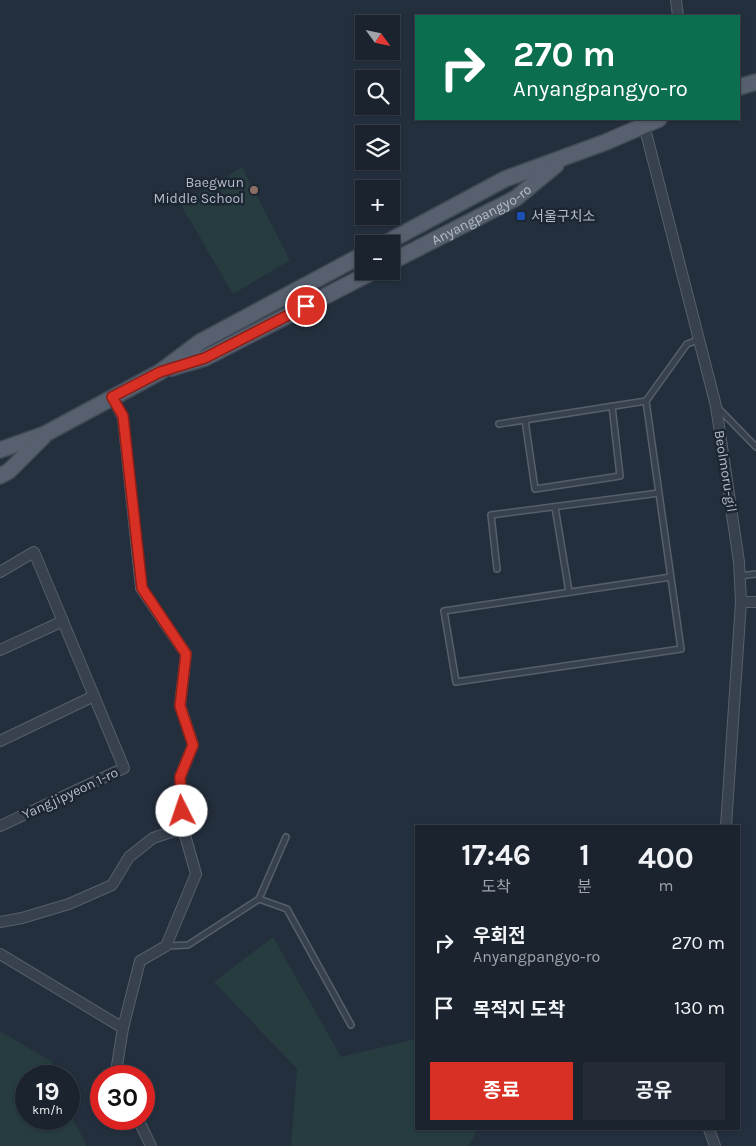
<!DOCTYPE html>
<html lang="ko">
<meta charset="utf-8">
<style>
:root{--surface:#1b232e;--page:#242b36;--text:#f1f3f6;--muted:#a0a4aa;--line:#39404a;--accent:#d93025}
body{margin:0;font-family:Karla,"Noto Sans KR",sans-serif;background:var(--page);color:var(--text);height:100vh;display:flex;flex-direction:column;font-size:19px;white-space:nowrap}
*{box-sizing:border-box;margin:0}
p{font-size:16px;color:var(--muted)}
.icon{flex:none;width:28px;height:28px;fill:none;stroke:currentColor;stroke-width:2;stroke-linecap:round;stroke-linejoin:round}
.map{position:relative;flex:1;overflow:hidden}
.panel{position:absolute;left:415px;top:825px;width:325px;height:305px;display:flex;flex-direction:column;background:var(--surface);border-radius:0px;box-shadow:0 1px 4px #0004,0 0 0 1px var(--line)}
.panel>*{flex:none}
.top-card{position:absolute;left:415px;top:15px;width:325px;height:105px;border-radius:0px;box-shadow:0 1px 4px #0004,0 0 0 1px var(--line);background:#0b6e4f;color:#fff;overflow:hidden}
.needle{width:32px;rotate:123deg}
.fabs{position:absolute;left:355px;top:15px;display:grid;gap:10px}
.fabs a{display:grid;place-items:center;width:45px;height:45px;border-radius:0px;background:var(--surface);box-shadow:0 1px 4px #0004,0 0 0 1px var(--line);font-size:25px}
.speed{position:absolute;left:15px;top:1065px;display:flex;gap:10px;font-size:25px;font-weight:700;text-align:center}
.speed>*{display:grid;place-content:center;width:65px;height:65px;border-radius:50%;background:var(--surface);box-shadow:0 1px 4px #0004,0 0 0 1px var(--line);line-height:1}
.speed small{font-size:12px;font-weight:400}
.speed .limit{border:8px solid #d22;background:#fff;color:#111}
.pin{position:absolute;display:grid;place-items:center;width:42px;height:42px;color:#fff;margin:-21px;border:2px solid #fff;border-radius:50%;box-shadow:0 1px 5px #0007}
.me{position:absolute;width:55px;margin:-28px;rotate:356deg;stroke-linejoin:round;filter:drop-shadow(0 0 4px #0008)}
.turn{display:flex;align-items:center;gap:18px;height:105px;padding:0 15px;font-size:22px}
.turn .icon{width:65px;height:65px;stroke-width:2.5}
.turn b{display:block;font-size:35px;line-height:42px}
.eta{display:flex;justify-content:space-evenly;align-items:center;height:85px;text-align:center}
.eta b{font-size:30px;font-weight:700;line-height:35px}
.action{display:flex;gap:10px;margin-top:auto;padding:10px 15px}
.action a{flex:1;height:58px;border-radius:0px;background:var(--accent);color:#fff;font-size:20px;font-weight:700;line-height:58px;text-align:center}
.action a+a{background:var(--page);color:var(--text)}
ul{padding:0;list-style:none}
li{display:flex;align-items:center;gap:15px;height:65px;padding:0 15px}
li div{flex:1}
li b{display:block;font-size:19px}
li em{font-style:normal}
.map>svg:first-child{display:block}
</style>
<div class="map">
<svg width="756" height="1146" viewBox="0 0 756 1146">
<rect width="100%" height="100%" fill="#242f3e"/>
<g fill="#263c3f">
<polygon points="242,167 290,260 233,294 181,205"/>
<polygon points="273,937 341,1057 416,1039 416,1129 478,1129 470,1144 466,1146 291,1146 297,1069 214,982"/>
<polygon points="0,1031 52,1062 55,1076 26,1076 26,1119 69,1119 69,1112 87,1146 0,1146"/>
</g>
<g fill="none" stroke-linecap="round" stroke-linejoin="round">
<g stroke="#565f6c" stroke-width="8">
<g id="lane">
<polyline points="646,401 681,649 456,682 444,611 671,577"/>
<polyline points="718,408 756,447"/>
<polyline points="525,420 535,489 620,476 612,406"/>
<polyline points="499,424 646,401 687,344 698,340"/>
<polyline points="555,507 569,592"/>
<polyline points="497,569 491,515 659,493"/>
<polyline points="740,576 756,574"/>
<polyline points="259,899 287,909 351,1025"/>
<polyline points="166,946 188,945 259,899 286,837"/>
</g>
</g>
<g stroke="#565f6c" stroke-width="12">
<g id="street">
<polyline points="676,0 678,16"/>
<polyline points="644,125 716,406 739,562 741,602 726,826"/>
<polyline points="0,572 34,552 124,768 0,826"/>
<polyline points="741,602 756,602"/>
<polyline points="0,650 63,621"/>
<polyline points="0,741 94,696"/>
<polyline points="0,922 22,918 69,904 112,885 129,857 153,838 183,828 180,777 193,745 180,705 186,654 141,588 123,417 112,397"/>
<polyline points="0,954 123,1028 116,1072 118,1076"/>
<polyline points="123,1028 140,961 166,946 196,874 183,828"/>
<polyline points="138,1119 151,1146"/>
<polyline points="709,1129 715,1146"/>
</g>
</g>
<g stroke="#414a57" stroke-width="18">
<g id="primary">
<polyline points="739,87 756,82"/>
<polyline points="384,244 505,179 606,142 659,119"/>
<path id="s1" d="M 391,262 L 516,198 L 556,165"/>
<polyline points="171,368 205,358 374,271"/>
<polyline points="0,450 45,434 160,372 200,342 364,254"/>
<polyline points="0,476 9,471 43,437"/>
</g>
</g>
<use href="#lane" stroke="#38414e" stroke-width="5"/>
<use href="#street" stroke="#38414e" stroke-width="10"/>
<use href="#primary" stroke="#56606e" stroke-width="15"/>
</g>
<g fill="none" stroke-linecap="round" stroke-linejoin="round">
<g stroke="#8d1f18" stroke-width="12">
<polyline id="route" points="182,811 180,777 193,745 180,706 186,654 142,588 123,416 112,397 160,372 205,358 306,306"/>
</g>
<use href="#route" stroke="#d93025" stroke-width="9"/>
</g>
<circle fill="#8d6e63" stroke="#1d2633" stroke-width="2" cx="254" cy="190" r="5"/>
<rect fill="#1a4fb4" stroke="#1d2633" stroke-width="2" x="516" y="211" width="10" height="10" rx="2.5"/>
<g text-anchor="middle" stroke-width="5" stroke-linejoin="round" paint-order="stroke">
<g font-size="14" fill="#b4bcc9" stroke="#1d2633" text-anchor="end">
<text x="244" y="187">Baegwun<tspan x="244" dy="16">Middle School</tspan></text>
<text x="531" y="221" text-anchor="start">서울구치소</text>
</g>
<g font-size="14" fill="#b4bcc9" stroke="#1d2633">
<text dy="5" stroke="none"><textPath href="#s1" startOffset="102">Anyangpangyo-ro</textPath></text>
<text transform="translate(726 471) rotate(81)" y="5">Beolmoru-gil</text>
<text transform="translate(70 793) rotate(-25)" y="5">Yangjipyeon 1-ro</text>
</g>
</g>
</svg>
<div class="fabs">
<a><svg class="needle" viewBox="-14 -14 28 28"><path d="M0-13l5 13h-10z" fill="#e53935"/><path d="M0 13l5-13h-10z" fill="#a0a4aa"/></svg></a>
<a><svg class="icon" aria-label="search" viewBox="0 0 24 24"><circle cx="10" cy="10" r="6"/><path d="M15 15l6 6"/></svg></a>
<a><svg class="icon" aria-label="layers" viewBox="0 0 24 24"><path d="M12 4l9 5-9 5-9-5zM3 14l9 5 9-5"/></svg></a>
<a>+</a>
<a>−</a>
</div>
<div class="speed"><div>19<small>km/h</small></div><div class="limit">30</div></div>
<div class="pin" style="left:306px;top:306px;background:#d93025"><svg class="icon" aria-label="arrive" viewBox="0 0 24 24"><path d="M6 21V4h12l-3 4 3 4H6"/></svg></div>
<svg class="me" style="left:182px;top:811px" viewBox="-20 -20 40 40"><circle r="19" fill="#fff"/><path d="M0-13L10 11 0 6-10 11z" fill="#d93025"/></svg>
<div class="top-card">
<div class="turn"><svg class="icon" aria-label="right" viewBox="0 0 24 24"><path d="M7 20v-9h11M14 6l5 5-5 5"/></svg><div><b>270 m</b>Anyangpangyo-ro</div></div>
</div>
<section class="panel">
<div class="eta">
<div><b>17:46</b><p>도착</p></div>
<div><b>1</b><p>분</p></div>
<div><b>400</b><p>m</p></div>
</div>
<ul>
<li><svg class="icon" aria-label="right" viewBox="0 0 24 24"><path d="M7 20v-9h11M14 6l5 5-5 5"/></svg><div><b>우회전</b><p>Anyangpangyo-ro</p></div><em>270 m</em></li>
<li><svg class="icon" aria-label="arrive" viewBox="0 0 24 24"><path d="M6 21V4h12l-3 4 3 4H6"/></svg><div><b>목적지 도착</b></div><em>130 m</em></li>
</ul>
<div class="action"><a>종료</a><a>공유</a></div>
</section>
</div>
